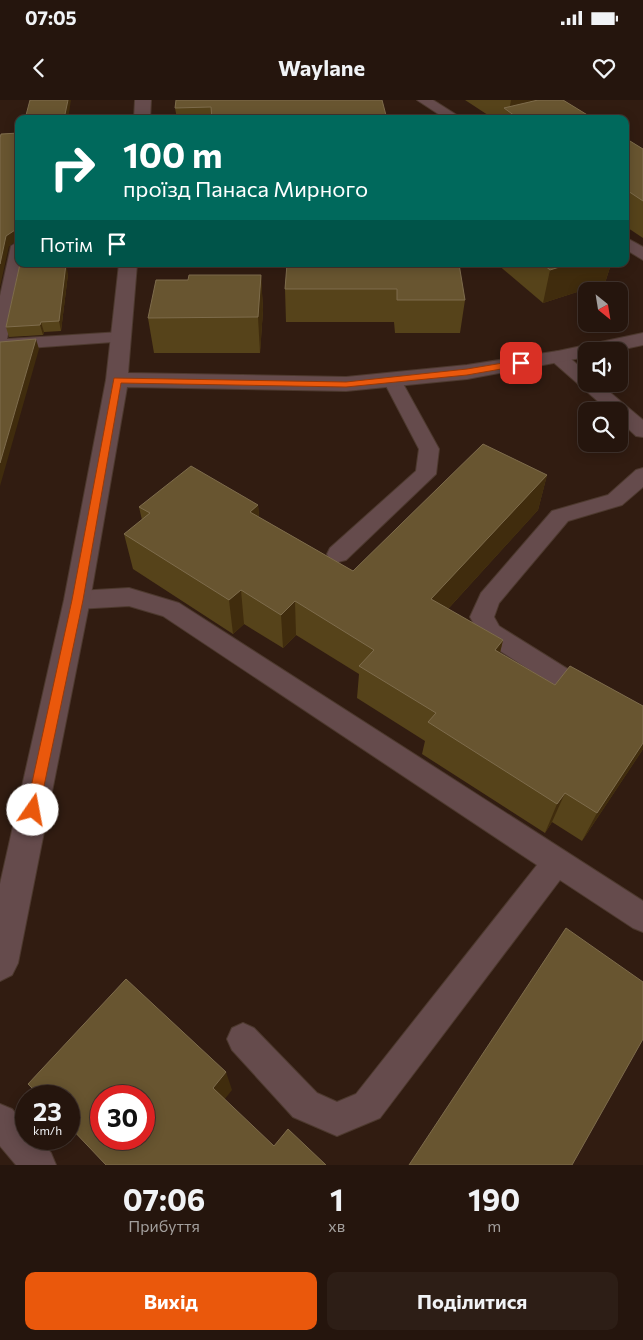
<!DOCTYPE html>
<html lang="uk">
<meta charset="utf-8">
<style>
:root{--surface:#25150d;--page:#2d1e16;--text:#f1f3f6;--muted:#a39f9d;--line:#42342e;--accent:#ea580c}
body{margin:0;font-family:Commissioner,sans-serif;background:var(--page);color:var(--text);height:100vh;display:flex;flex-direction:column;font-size:19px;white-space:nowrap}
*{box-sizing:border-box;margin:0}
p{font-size:16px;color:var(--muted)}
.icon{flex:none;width:28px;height:28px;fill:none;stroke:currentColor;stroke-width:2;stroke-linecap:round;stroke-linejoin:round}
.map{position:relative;height:1065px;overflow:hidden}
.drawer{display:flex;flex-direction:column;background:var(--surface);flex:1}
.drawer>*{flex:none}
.top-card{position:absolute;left:15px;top:15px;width:614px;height:152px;border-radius:10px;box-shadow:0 2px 12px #0003,0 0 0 1px var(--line);background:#00695c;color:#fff;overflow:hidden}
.needle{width:32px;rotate:150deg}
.fabs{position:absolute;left:578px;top:182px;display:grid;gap:10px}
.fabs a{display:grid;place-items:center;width:50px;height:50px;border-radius:10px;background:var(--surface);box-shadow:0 2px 12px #0003,0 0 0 1px var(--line);font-size:25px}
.speed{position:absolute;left:15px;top:985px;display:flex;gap:10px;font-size:25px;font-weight:700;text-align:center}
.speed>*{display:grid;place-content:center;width:65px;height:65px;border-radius:50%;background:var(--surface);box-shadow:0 2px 12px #0003,0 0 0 1px var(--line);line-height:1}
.speed small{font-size:12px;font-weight:400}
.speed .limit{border:8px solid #d22;background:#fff;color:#111}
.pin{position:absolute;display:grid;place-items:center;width:42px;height:42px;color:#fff;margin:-21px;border-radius:10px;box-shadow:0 2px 8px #0006}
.me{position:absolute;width:55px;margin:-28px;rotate:12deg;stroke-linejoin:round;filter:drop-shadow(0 0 4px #0008)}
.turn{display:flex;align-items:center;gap:18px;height:105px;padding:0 25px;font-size:22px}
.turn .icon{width:65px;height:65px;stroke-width:2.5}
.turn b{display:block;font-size:35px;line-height:42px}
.then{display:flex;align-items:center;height:48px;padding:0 25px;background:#0003;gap:10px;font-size:19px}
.eta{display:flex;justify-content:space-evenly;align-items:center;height:85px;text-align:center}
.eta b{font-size:30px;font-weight:700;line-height:35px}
.action{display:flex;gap:10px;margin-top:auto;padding:10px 25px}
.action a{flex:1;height:58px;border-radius:10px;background:var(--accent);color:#fff;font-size:20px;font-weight:700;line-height:58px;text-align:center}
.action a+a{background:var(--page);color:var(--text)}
.status{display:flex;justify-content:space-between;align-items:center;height:35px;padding:0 25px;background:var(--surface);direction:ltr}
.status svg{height:14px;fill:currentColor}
header{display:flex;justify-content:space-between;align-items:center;height:65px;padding:0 25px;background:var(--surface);font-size:22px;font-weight:700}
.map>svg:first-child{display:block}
</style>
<div class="status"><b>07:05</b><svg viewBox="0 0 49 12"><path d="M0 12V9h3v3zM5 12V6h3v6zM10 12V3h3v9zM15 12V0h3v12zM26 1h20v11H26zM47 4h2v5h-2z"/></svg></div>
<header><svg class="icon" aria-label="back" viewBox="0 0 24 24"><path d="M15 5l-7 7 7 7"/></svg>Waylane<svg class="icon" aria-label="heart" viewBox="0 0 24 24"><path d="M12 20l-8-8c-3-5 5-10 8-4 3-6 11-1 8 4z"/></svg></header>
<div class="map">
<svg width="643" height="1065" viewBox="0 0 643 1065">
<rect width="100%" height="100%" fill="#311c11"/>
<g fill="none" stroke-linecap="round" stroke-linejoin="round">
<g stroke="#4d392e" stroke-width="2">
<g id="service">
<polygon points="417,0 433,0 463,19 446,19"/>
<polygon points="625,137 643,147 643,160 625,149"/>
<polygon points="19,141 19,164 23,164 7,239 121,232 127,233 130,237 127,241 0,250 0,196 11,146"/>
<polygon points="558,251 564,253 586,272 586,284 600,284 643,320 643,337 636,336 619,320 619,311 609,311 552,261 549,257 552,253"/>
<polygon points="392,274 399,276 401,280 439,349 436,374 346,460 338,462 330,460 327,454 330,448 416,371 419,349 383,280 385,276"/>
<polygon points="643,368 643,387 622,405 568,421 499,503 494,517 499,526 643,616 643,640 634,637 483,540 470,517 481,493 552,411 608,395 636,370"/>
<polygon points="129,488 179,503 643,801 643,832 633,828 560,780 380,1018 337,1036 293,1017 232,950 227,939 232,928 243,923 254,928 317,993 337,1002 356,994 537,765 163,516 129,506 77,509 69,506 65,500 69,494 77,491"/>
<polygon points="0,1004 12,1009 26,1025 26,1039 39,1039 51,1053 56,1065 16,1065 0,1046"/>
</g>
</g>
<g stroke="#4d392e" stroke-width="2">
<g id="minor">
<polygon points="135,0 151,0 150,19 134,19"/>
<polygon points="119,164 137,164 128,273 346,277 467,265 558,251 643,233 643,245 615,251 586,251 586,257 467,279 346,291 127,287 90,500 18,863 12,875 0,881 0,784 64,500 106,280"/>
</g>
</g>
<use href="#service" fill="#654b4c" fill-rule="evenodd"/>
<use href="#minor" fill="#654b4c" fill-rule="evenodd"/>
</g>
<g fill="#56431a">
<polygon points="176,0 387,19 177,19 175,8"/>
<polygon points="465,0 563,0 594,19 494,19"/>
<polygon points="19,33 19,154 18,139 9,146"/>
<polygon points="625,38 643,49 643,138 625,126"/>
<polygon points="20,164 57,164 57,165 68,174 61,231 44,232 43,235 9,237 6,227"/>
<polygon points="287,164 465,200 460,233 395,233 394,222 286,222 285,189"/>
<polygon points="497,164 611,164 605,183 543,203"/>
<polygon points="261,175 263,210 260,253 154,253 148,218 188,180"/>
<polygon points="547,375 538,410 448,509 503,540 500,553 555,585 643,606 643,649 582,741 552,722 545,733 422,654 425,641 357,598 359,574 296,535 283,548 244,524 233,534 133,469 124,434 142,420 139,407 258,405 259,417 353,471"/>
</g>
<g fill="#402c0d">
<polygon points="68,0 71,0 68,19 64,19"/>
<polygon points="511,0 552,0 509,12"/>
<polygon points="15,130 18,139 9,146 0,187 0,164 6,136"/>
<polygon points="66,164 68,174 61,231 59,221"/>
<polygon points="569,164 611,164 605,183 543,203 550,170"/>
<polygon points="261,175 263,210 260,253 258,217"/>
<polygon points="41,222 44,232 43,235 40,225"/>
<polygon points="36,239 39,249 0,386 0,363"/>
<polygon points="547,375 538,410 426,533 431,499"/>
<polygon points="258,405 261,440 250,412"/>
<polygon points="241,490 244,524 233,534 229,500"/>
<polygon points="295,501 296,535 283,548 281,515"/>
<polygon points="503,540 495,573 495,550"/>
<polygon points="643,643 643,649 582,741 597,713"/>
<polygon points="565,693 552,722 545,733 557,704"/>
<polygon points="226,972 232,990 220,1005 213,988"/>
</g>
<g fill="#685530" stroke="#7e6c4c" fill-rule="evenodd">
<polygon points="30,0 68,0 64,19 25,19"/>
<polygon points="176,0 382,0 387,19 212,19 211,7 175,8"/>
<polygon points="538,0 563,0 594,19 519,19 504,8"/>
<polygon points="19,33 19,153 18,131 15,130 6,136 0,164 0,38 1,34"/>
<polygon points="625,38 643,49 643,101 625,89"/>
<polygon points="20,164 53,164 53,165 66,164 59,221 41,222 40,225 6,227"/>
<polygon points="287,164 459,164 465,200 397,200 397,189 285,189"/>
<polygon points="543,164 569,164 550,170"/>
<polygon points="189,175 261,175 258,217 148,218 156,180 188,180"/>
<polygon points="36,239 0,363 0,242"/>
<polygon points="483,344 547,375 431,499 503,540 495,550 555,585 570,566 643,606 643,643 597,713 565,693 557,704 428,622 436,613 359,566 374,550 295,501 281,515 241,490 229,500 124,434 150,413 139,407 191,366 258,405 250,412 353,471"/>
<polygon points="566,828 643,882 643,939 572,1065 409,1065"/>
<path d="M 126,879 L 226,972 L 213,988 L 274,1046 L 288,1029 L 326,1065 L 106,1065 L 69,1026 L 69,996 L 40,996 L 28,984 ZM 101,996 L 144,996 L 144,1039 L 101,1039 Z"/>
</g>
<polygon fill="#ea580c" stroke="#983908" points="521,260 526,263 524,265 467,275 346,287 121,283 83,500 39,710 37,714 33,716 28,714 26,710 72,500 114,278 346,282 467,269"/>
</svg>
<div class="fabs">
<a><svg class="needle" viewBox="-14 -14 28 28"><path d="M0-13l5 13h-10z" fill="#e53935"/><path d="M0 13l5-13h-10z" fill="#a39f9d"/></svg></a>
<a><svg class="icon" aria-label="sound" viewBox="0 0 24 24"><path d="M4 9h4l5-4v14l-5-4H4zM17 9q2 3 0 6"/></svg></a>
<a><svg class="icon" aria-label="search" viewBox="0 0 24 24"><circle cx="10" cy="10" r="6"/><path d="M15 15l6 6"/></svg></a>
</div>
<div class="speed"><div>23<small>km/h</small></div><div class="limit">30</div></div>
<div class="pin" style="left:521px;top:263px;background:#d93025"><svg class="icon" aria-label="arrive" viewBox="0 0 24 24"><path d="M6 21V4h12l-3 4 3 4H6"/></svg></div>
<svg class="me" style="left:33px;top:710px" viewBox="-20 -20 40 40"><circle r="19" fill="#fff"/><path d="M0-13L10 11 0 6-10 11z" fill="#ea580c"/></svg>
<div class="top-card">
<div class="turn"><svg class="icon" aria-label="right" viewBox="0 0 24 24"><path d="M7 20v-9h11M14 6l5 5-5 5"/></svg><div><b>100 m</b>проїзд Панаса Мирного</div></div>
<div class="then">Потім<svg class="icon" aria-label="arrive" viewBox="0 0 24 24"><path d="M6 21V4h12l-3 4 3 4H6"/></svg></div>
</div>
</div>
<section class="drawer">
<div class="eta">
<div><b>07:06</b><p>Прибуття</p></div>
<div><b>1</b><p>хв</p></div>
<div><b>190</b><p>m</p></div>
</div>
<div class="action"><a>Вихід</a><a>Поділитися</a></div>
</section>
